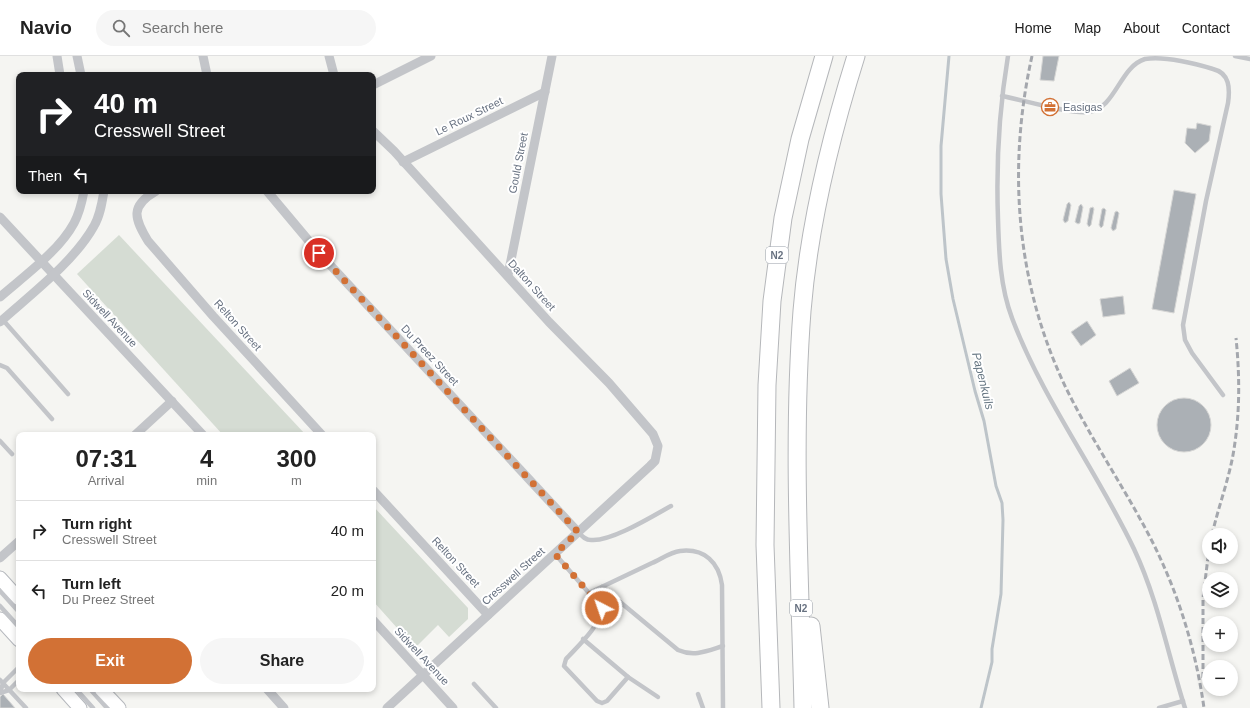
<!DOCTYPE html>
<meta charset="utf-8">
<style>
:root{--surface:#fff;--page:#f6f6f6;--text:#222;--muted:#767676;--line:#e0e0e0;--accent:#d27135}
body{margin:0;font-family:Helvetica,sans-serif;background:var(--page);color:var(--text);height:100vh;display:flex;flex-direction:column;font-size:15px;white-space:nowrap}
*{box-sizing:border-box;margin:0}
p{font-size:13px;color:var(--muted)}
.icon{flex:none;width:22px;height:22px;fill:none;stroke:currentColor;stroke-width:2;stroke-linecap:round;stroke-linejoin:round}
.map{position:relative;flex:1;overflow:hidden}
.details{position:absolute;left:16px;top:376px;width:360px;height:260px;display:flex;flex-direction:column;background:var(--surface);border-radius:8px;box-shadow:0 2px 6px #0003}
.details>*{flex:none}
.banner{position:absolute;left:16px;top:16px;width:360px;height:122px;border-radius:8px;box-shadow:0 2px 6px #0003;background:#202124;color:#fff;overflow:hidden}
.tools{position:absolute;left:1202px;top:472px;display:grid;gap:8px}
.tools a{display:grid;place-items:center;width:36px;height:36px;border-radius:50%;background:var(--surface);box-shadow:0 2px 6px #0003;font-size:20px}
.pin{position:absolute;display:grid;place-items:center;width:34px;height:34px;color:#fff;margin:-17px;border:2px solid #fff;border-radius:50%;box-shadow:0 1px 4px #0007}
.me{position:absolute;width:44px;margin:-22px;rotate:319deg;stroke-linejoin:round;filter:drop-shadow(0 0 3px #0008)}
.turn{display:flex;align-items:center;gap:14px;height:84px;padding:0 12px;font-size:18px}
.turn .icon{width:52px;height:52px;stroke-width:2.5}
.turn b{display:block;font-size:28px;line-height:34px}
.then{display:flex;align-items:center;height:38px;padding:0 12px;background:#0003;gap:8px;font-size:15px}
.eta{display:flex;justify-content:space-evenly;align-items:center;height:68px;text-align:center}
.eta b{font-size:24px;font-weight:700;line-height:28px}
.cta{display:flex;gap:8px;margin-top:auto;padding:8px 12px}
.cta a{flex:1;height:46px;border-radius:24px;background:var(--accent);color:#fff;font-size:16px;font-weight:700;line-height:46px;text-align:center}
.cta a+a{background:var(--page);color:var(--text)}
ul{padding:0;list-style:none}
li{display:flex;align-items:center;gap:12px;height:60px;padding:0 12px;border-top:1px solid var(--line)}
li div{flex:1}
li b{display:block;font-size:15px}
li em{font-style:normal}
header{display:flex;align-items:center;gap:24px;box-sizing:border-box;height:56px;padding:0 20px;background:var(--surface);border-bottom:1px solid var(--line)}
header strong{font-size:19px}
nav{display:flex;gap:22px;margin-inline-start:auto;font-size:14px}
.search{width:280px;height:36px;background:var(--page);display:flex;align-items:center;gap:10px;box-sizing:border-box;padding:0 14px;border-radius:22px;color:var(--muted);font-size:15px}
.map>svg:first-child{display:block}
</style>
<header>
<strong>Navio</strong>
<div class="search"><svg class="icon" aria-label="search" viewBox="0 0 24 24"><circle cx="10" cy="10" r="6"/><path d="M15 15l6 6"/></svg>Search here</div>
<nav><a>Home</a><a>Map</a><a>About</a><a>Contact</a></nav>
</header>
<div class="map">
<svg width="1250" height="652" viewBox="0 0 1250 652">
<rect width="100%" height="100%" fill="#f5f5f2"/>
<g fill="#d5dcd3">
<polygon points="119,179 306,379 223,379 77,218"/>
<polygon points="373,450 468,552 468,563 449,581 438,569 415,592 373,545"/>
</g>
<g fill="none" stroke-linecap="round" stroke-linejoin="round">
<polyline stroke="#bdc4c9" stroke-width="3" points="949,0 941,90 941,138 946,203 953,243 975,335 984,365 996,430 1002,447 1003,464 1001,538 992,593 992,606 981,652"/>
</g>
<g fill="#abb0b5" stroke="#d6d6d5">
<polygon points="1043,0 1059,0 1054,25 1040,24"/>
<polygon points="1197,67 1211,70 1209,85 1195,97 1185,87 1187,72 1196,73"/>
<polygon points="1174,134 1196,138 1174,257 1152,253"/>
<polygon points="1069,146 1071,149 1068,165 1065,167 1063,164 1067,148"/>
<polygon points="1081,148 1083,151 1080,167 1078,168 1075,166 1079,150"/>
<polygon points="1093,151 1094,153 1091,169 1089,171 1087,168 1090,152"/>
<polygon points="1104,152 1106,154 1103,170 1101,172 1099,169 1102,153"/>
<polygon points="1117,155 1119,157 1116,173 1113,175 1111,172 1115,156"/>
<polygon points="1123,240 1125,258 1103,261 1100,243"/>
<polygon points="1087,265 1096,279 1081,290 1071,276"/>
<polygon points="1130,312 1139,327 1117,340 1109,325"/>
<circle cx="1184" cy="369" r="27"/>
<polygon points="3,638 15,652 0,652 0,641"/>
</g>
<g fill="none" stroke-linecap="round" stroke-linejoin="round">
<g stroke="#b5b8bd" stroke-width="15">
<g id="secondary">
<polyline points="0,522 19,543"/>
<polyline points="0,563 19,584"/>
<polyline points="63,633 80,652"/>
<polyline points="101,633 119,652"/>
</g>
</g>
<g stroke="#b5b7ba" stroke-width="19">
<g id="highway">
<polyline points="811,570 820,652"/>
<polyline points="771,652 765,489 767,329 772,245 783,162 800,83 824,0"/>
<path d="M 803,652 C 800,520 792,387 802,255 C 809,168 830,83 856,0"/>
</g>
</g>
<g stroke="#c3c5c9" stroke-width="4.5">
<path d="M 1008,0 C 999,54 996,108 998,163 C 999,197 1000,230 1012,262 C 1043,344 1097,415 1134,493 C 1158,544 1168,599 1185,652"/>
<polyline points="1235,0 1250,3"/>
<path d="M 1002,40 C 1023,44 1069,58 1088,56 C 1116,53 1119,11 1145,3 C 1166,0 1193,7 1213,13 C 1230,17 1230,33 1228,47 L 1206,145 L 1183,269 L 1185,284 L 1192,297 L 1223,339"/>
<polyline points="3,264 68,338"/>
<polyline points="0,309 7,312 52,363"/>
<polyline points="0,385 12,398"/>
<path d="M 578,476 C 582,480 585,484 591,484 C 611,486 653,460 671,450"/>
<path d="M 555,498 L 602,552 C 602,568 577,591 566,603 L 564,610 L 597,645 L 602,647 L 607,645 L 628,621"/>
<path d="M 602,531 L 678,594 C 694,601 707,595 723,590"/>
<polyline points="0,535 19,556"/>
<path d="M 589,537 C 610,527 631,517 652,507 C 661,503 671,496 680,495 C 705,492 719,507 722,529 L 723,652"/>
<polyline points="0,550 19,571"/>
<polyline points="583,583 628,621 658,641"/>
<polyline points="0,624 26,652"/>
<polyline points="474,628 496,652"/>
<polyline points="76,633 93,652"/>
<polyline points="90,633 107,652"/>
<polyline points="0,637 3,627 19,611"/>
<polyline points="0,637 9,634 19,624"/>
<polyline points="698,638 703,652"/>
<polyline points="1159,652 1183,645"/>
</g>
<g stroke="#c3c5c9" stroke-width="9">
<polyline points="57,0 60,19"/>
<polyline points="77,0 81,19"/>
<polyline points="203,0 207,19"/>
<polyline points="329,0 334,19"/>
<polyline points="373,29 431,0"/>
<polyline points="373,75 394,95 549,266 609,327 653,378 658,390 655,405 650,410 387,652"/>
<polyline points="403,106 545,36"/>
<path d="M 156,135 C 130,150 134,162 148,185 L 213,260 L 322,379"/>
<polyline points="267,135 319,197 578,476"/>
<polyline points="0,161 203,379"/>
<polyline points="508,219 552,0"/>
<path d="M 0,241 C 24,220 59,195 74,167 C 79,158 82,146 84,135"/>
<path d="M 0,266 C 30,239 74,206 94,170 C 100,160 102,147 104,135"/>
<polyline points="135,379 172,345"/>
<polyline points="373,434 488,559"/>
<polyline points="0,502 19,485"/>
<polyline points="373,564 453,652"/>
<polyline points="267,633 284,652"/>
</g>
<use href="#secondary" stroke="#fff" stroke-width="13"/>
<use href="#highway" stroke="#fff" stroke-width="17"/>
<g stroke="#a4a7ad" stroke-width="3" stroke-dasharray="6 3" stroke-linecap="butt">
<path d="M 1032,0 C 1007,112 1016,228 1066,332 C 1092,385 1126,434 1153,487 C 1179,539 1196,595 1204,652"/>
<path d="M 1212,479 C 1218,452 1228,426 1233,399 C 1240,359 1240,322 1236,282"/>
<polyline points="1203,622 1203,542 1209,493"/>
</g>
</g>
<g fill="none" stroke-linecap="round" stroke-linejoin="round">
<polyline stroke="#d27135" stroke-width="7" stroke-dasharray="0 12.6" points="319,197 578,476 555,498 602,552"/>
</g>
<defs>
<g id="office-ring" transform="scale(0.9)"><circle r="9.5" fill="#fff" stroke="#d27135" stroke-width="1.5"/><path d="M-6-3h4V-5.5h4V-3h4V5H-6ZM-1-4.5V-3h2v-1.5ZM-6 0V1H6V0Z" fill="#d27135"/></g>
</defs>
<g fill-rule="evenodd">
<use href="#office-ring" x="1050" y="51"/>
</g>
<g text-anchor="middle" stroke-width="4" stroke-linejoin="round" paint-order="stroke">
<g fill="#fff" stroke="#959ca6" stroke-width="1">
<rect x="766" y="191" width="22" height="16" rx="3"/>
<rect x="790" y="544" width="22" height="16" rx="3"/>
</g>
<g font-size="10" font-weight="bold" fill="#677180">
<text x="777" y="203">N2</text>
<text x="801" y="556">N2</text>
</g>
<g font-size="11" fill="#677180" stroke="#fff" text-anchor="start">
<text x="1063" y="55">Easigas</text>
</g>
<g font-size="11" fill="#677180" stroke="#fff">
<text transform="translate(469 60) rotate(-26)" y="4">Le Roux Street</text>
<text transform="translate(518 107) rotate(-79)" y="4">Gould Street</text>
<text transform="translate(532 229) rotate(48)" y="4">Dalton Street</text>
<text transform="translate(110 262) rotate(47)" y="4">Sidwell Avenue</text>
<text transform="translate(238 269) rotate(48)" y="4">Relton Street</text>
<text transform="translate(430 299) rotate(47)" y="4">Du Preez Street</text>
<text transform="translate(456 506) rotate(47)" y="4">Relton Street</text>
<text transform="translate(513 520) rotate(-42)" y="4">Cresswell Street</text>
<text transform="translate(422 600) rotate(47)" y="4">Sidwell Avenue</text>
</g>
<g font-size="12" font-style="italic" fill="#687884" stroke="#fff">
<text transform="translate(983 325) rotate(76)" y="4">Papenkuils</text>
</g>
</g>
</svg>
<div class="tools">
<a><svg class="icon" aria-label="sound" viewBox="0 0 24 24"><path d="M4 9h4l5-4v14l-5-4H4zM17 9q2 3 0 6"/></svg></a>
<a><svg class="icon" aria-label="layers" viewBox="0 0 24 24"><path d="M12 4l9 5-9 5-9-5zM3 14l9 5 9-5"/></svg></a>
<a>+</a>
<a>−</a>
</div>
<div class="pin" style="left:319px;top:197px;background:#d93025"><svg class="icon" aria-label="arrive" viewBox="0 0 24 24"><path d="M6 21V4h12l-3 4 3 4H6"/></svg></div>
<svg class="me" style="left:602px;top:552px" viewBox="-20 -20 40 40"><circle r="17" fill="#d27135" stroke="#fff" stroke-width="3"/><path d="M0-11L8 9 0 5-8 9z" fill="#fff"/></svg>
<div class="banner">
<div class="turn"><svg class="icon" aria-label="right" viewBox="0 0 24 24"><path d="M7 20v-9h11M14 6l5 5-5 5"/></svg><div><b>40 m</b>Cresswell Street</div></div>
<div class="then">Then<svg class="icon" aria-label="left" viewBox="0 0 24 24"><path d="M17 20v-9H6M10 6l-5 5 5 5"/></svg></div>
</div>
<section class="details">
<div class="eta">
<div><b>07:31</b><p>Arrival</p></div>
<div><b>4</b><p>min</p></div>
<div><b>300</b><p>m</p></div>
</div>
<ul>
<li><svg class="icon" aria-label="right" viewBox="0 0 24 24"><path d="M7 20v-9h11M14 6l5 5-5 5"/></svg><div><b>Turn right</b><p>Cresswell Street</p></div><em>40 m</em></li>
<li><svg class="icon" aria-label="left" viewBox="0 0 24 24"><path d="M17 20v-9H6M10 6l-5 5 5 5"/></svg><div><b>Turn left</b><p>Du Preez Street</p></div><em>20 m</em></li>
</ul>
<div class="cta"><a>Exit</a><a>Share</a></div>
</section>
</div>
